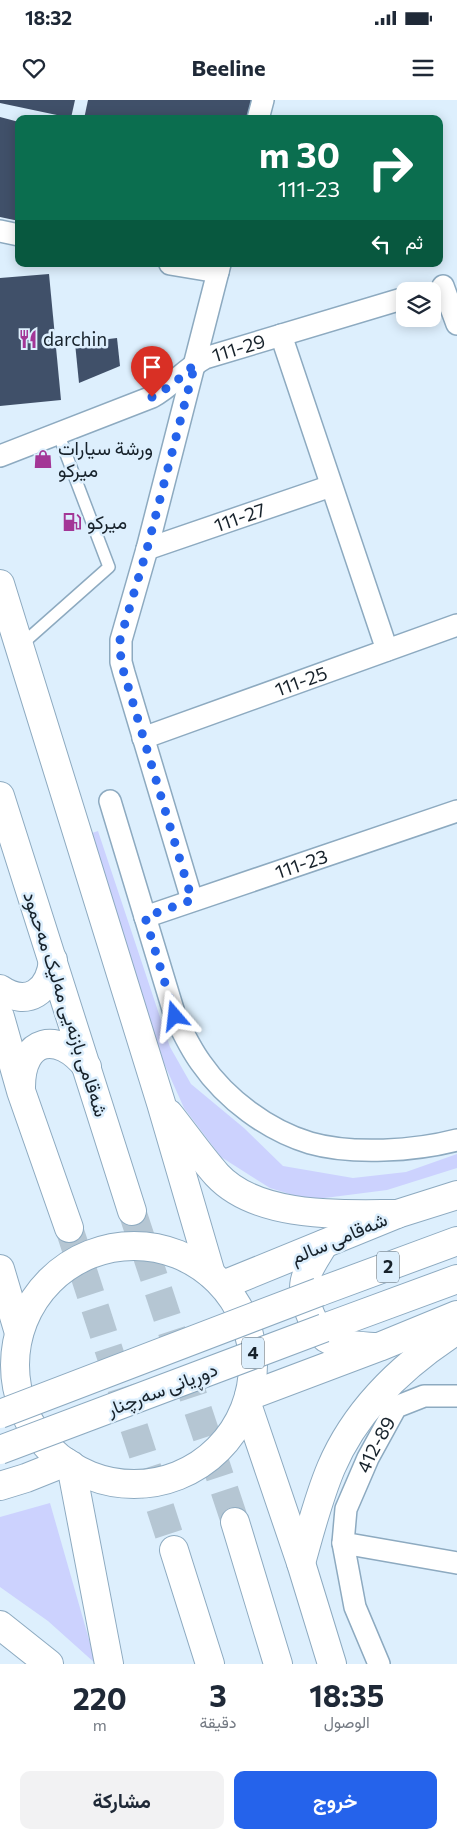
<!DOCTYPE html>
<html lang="ar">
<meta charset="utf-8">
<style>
:root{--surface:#fff;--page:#f2f2f3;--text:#1f2937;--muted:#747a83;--accent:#2563eb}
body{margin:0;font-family:Commissioner,Vazirmatn,sans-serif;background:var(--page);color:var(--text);direction:rtl;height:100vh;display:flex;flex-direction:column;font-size:19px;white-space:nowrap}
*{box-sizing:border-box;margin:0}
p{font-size:16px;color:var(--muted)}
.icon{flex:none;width:28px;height:28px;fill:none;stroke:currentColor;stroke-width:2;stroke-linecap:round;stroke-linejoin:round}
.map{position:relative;height:1564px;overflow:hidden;direction:ltr}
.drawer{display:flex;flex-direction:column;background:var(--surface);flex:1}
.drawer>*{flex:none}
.hud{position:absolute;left:15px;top:15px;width:428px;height:152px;border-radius:10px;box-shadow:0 2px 12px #0003;direction:rtl;background:#0b6e4f;color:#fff;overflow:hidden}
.buttons{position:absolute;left:396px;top:182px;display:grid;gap:10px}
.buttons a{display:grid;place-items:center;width:45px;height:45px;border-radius:10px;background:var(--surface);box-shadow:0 2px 12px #0003;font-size:25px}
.pin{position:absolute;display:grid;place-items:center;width:42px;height:42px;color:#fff;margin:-51px -21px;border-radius:50% 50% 50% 0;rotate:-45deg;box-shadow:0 0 5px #0007}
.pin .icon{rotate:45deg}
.me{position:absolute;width:55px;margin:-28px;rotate:343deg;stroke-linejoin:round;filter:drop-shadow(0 0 4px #0008)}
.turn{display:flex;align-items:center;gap:18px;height:105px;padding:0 20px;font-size:22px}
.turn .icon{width:65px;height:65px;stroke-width:2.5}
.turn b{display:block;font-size:35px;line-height:42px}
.then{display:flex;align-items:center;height:48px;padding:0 20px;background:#0003;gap:10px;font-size:19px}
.eta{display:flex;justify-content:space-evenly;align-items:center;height:85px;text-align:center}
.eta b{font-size:30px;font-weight:700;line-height:35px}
.button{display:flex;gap:10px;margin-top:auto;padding:10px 20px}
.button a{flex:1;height:58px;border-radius:10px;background:var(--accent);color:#fff;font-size:20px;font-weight:700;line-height:58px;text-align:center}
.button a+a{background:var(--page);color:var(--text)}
.status{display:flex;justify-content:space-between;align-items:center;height:35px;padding:0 25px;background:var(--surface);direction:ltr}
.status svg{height:14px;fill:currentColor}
header{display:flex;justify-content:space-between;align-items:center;height:65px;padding:0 20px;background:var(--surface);font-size:22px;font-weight:700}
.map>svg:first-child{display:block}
</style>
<div class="status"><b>18:32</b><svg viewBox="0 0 49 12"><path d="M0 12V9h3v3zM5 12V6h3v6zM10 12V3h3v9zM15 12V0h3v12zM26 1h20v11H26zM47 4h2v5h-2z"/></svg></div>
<header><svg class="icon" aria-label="menu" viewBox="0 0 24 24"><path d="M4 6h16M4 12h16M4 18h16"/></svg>Beeline<svg class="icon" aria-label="heart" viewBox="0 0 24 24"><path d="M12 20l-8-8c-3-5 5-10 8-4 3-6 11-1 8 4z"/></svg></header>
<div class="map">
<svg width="457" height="1564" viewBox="0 0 457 1564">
<rect width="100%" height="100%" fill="#ddeffd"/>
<g fill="#ccd2fe">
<polygon points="98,731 170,947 191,984 244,1028 283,1066 353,1078 406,1072 457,1054 457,1068 387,1090 309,1100 270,1088 221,1057 184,1008 150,932 86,735"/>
<polygon points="50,1403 96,1564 48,1521 0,1487 0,1417"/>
</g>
<g fill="#405069">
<polygon points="0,0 75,0 71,18 0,3"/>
<polygon points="88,0 255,0 250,19 84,19"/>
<polygon points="0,17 19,22 19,121 0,117"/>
<polygon points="49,174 61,300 0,306 0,178"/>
<polygon points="117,238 120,266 79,283 75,243"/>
</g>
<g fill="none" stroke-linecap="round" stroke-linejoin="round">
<g stroke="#b5c6d3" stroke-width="28" stroke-dasharray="28 14" stroke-linecap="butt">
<polyline points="132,1111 235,1422"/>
<polyline points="69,1128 174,1450"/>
</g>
<g stroke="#8daac0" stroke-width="14">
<polyline id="lane" points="21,545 109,467 58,333"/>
</g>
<g stroke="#8daac0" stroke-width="24">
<g id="street">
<polyline points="258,19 263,0"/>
<polyline points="0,131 19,135"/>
<polyline points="170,164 218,172"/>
<polyline points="443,186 457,224"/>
<polyline points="281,235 387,550"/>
<path id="s1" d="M 0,356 L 152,297 C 172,286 185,269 205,258 L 405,198"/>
<path id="s2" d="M 147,449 L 331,386"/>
<path id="s3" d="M 143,638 L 457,525"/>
<path d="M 110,701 L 175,916 C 183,933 190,948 201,963 C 226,999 267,1030 310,1043 C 352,1055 415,1051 457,1040"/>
<polyline points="192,800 124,573 121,562 121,540 147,449 220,164"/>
<path id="s4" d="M 145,817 L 457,711"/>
<polyline points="343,1443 457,1463"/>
<path id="s5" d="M 379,1564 L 355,1507 L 343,1443 L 346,1409 L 368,1358 L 396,1307 L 424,1296 L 457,1296"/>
</g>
</g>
<g stroke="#8daac0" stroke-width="30">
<g id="primary">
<path d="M 324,1144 C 307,1172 296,1183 311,1216 C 314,1223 320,1233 326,1238 C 339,1246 361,1246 376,1247"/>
<polyline points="223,1185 397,1114 457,1095"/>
<polyline points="319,1192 457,1141"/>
<polyline points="324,1228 457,1179"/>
<polyline points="249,1296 379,1247 457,1215"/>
</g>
</g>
<g stroke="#8daac0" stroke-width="30">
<g id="highway">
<polyline points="0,484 161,1003 211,1174"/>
<polyline points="0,696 132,1111"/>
<path d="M 0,889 C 28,908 50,891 53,860"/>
<polyline points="0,917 21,991 69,1128"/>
<path d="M 21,987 C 21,938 58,930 87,967"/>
<path d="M 169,1014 C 185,1034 200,1056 217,1075 C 258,1119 342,1114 397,1114"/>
<circle cx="134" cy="1265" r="119"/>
<polyline points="0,1169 19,1233"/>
<polyline points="247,1304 301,1463 332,1564"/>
<polyline points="71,1365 109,1564"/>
<polyline points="0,1386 26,1378 66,1362"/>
<polyline points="235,1422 278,1564"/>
<polyline points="174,1450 210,1564"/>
<path d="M 301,1463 C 310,1431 318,1399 331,1368 C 356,1309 404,1264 457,1230"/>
<polyline points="0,1525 49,1564"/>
</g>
</g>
<use href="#lane" stroke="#fff" stroke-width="11"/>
<use href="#street" stroke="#fff" stroke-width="21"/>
<use href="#primary" stroke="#fff" stroke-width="28"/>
<use href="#highway" stroke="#fff" stroke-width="28"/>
<g stroke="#8daac0" stroke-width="30" stroke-linecap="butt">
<g id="primary-bridge">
<polyline points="0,1314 319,1192"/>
<polyline points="0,1350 324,1228"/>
</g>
</g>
<use href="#primary-bridge" stroke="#fff" stroke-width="28"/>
</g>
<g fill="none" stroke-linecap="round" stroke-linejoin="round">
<polyline stroke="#2563eb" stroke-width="9" stroke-dasharray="0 16.2" points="152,297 172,285 195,264 147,449 120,540 121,562 124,573 192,800 145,817 175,916"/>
</g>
<defs>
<g id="restaurant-bare" transform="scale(1.5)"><path d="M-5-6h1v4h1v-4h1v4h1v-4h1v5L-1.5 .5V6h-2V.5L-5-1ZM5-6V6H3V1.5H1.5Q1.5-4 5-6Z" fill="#a33696" stroke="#ddeffd" stroke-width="2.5" paint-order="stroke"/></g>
<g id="shop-bare" transform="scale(1.5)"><path d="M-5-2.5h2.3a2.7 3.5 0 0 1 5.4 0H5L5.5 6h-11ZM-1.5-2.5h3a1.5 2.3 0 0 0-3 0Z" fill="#a33696" stroke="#ddeffd" stroke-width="2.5" paint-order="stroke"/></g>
<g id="fuel-bare" transform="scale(1.5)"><path d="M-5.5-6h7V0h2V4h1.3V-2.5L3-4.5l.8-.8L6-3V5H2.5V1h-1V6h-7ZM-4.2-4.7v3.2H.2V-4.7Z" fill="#a33696" stroke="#ddeffd" stroke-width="2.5" paint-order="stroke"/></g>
</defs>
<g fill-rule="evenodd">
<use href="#restaurant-bare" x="28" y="239"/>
<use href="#shop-bare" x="43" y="359"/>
<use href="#fuel-bare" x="72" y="422"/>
</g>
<g text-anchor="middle" stroke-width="5" stroke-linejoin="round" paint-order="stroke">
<g fill="#ddeffd" stroke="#52606a" stroke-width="1">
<rect x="377" y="1151.5" width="22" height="31" rx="4"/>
<rect x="242" y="1237.5" width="22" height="31" rx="4"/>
</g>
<g font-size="18" font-weight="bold" fill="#17222b">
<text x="388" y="1173">2</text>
<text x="253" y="1259">4</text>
</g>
<g font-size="19" fill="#17222b" stroke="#ddeffd" text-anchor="start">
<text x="43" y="246">darchin</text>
<text x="58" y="355">ورشة سیارات<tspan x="58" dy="22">میرکو</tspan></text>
<text x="87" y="429">میرکو</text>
</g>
<g font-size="19" fill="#17222b" stroke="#ddeffd">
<text dy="7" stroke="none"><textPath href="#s1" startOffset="264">111-29</textPath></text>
<text dy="7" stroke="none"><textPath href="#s2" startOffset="98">111-27</textPath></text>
<text dy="7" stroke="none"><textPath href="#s3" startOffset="168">111-25</textPath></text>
<text dy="7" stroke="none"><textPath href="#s4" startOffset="165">111-23</textPath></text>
<text transform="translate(66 904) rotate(72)" y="7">شەقامی بازنەیی مەلیک مەحمود</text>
<text transform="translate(339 1138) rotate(-23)" y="7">شەقامی سالم</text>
<text transform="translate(162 1289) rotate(-21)" y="7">دوڕیانی سەرچنار</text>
<text dy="7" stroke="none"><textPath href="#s5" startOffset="232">412-89</textPath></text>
</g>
</g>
</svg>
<div class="buttons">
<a><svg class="icon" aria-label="layers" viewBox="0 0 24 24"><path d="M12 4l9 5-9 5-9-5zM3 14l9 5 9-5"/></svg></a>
</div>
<div class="pin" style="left:152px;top:297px;background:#d93025"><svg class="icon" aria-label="arrive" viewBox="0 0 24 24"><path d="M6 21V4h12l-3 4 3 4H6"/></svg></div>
<svg class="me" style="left:175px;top:916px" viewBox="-20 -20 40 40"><path d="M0-17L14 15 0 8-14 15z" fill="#2563eb" stroke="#fff" stroke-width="4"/></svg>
<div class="hud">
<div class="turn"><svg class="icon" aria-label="right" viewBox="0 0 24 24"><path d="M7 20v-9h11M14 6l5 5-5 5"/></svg><div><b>30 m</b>111-23</div></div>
<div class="then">ثم<svg class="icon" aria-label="left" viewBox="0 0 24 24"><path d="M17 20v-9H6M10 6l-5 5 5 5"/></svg></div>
</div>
</div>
<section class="drawer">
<div class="eta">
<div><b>18:35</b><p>الوصول</p></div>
<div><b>3</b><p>دقيقة</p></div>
<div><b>220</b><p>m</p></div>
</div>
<div class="button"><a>خروج</a><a>مشاركة</a></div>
</section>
